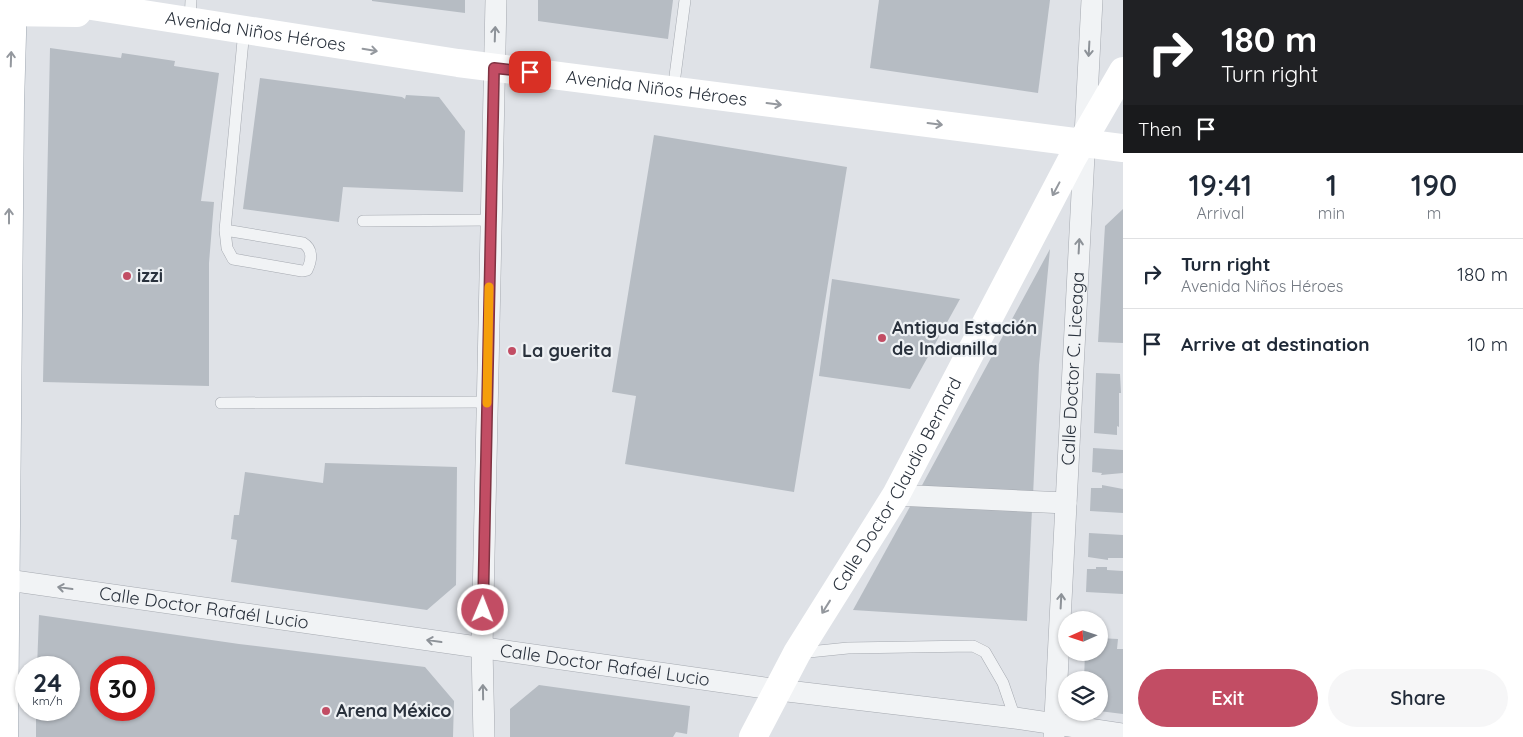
<!DOCTYPE html>
<meta charset="utf-8">
<style>
:root{--surface:#fff;--page:#f6f6f7;--text:#1f2937;--muted:#747a83;--line:#e0e1e3;--accent:#c24d64}
body{margin:0;font-family:Quicksand,sans-serif;background:var(--page);color:var(--text);height:100vh;display:flex;flex-direction:column;font-size:19px;white-space:nowrap}
*{box-sizing:border-box;margin:0}
p{font-size:16px;color:var(--muted)}
.icon{flex:none;width:28px;height:28px;fill:none;stroke:currentColor;stroke-width:2;stroke-linecap:round;stroke-linejoin:round}
.map{position:relative;flex:1;overflow:hidden}
.details{display:flex;flex-direction:column;background:var(--surface);width:400px}
.details>*{flex:none}
.banner{background:#202124;color:#fff;overflow:hidden}
.needle{width:32px;rotate:267deg}
.fabs{position:absolute;left:1058px;top:611px;display:grid;gap:10px}
.fabs a{display:grid;place-items:center;width:50px;height:50px;border-radius:50%;background:var(--surface);box-shadow:0 1px 4px #0004;font-size:25px}
.speed{position:absolute;left:15px;top:656px;display:flex;gap:10px;font-size:25px;font-weight:700;text-align:center}
.speed>*{display:grid;place-content:center;width:65px;height:65px;border-radius:50%;background:var(--surface);box-shadow:0 1px 4px #0004;line-height:1}
.speed small{font-size:12px;font-weight:400}
.speed .limit{border:8px solid #d22;background:#fff;color:#111}
.pin{position:absolute;display:grid;place-items:center;width:42px;height:42px;color:#fff;margin:-21px;border-radius:10px;box-shadow:0 2px 8px #0006}
.me{position:absolute;width:55px;margin:-28px;rotate:1deg;stroke-linejoin:round;filter:drop-shadow(0 0 4px #0008)}
.turn{display:flex;align-items:center;gap:18px;height:105px;padding:0 15px;font-size:22px}
.turn .icon{width:65px;height:65px;stroke-width:2.5}
.turn b{display:block;font-size:35px;line-height:42px}
.then{display:flex;align-items:center;height:48px;padding:0 15px;background:#0003;gap:10px;font-size:19px}
.eta{display:flex;justify-content:space-evenly;align-items:center;height:85px;text-align:center}
.eta b{font-size:30px;font-weight:600;line-height:35px}
.cta{display:flex;gap:10px;margin-top:auto;padding:10px 15px}
.cta a{flex:1;height:58px;border-radius:30px;background:var(--accent);color:#fff;font-size:20px;font-weight:600;line-height:58px;text-align:center}
.cta a+a{background:var(--page);color:var(--text)}
ul{padding:0;list-style:none}
li{display:flex;align-items:center;gap:15px;height:70px;padding:0 15px;border-top:1px solid var(--line)}
li div{flex:1}
li b{display:block;font-size:19px}
li em{font-style:normal}
main{display:flex;flex:1;min-height:0}
.map>svg:first-child{display:block}
</style>
<main>
<div class="map">
<svg width="1123" height="737" viewBox="0 0 1123 737">
<rect width="100%" height="100%" fill="#dfe2e7"/>
<g fill="#b6bcc3" fill-rule="evenodd">
<polygon points="372,0 465,0 465,13 372,1"/>
<polygon points="538,0 673,0 668,39 538,21"/>
<polygon points="879,0 1050,0 1038,93 870,68"/>
<polygon points="50,48 121,58 122,53 175,61 174,66 219,73 201,201 214,202 209,263 209,386 43,382"/>
<polygon points="260,78 402,97 405,99 406,95 439,97 465,131 463,192 343,187 339,222 243,209"/>
<polygon points="654,135 847,167 794,492 625,464 636,396 612,392"/>
<polygon points="1123,209 1123,343 1098,342 1105,226"/>
<polygon points="1050,249 1039,365 1033,496 920,489"/>
<polygon points="832,279 960,299 910,389 819,376"/>
<polygon points="1096,373 1120,374 1121,393 1119,393 1119,427 1117,426 1117,435 1094,433"/>
<polygon points="1093,448 1123,450 1123,473 1101,475 1102,473 1092,472"/>
<polygon points="325,463 457,467 456,585 427,610 231,582 237,540 231,539 234,515 239,515 245,472 323,483"/>
<polygon points="1102,485 1123,489 1123,513 1090,511 1091,488 1102,488"/>
<polygon points="912,503 1032,509 1027,621 853,610"/>
<polygon points="1089,533 1123,535 1123,558 1108,558 1108,560 1088,557"/>
<polygon points="1096,567 1107,567 1107,570 1123,571 1123,594 1086,592 1087,569 1096,569"/>
<path d="M 39,615 L 239,644 L 425,667 L 454,701 L 453,737 L 36,737 L 36,710 L 69,710 L 69,668 L 37,668 ZM 101,668 L 144,668 L 144,710 L 101,710 Z"/>
<polygon points="1099,638 1118,639 1117,649 1123,649 1123,714 1099,711 1099,680 1084,680 1085,652 1099,652"/>
<polygon points="539,685 690,706 687,734 676,732 673,737 510,737 510,709"/>
</g>
<g fill="none" stroke-linecap="round" stroke-linejoin="round">
<g stroke="#a5a9b0" stroke-width="12">
<g id="lane">
<polyline points="190,22 191,0"/>
<polyline points="673,91 685,0"/>
<polyline points="363,221 491,220"/>
<path d="M 225,230 L 227,248 L 233,259 L 302,271 L 307,270 C 312,260 313,249 303,243 L 225,230 L 244,30"/>
<polyline points="221,403 487,402"/>
<polyline points="799,653 848,648 973,646 985,652 1003,683 1015,718"/>
</g>
</g>
<g stroke="#a5a9b0" stroke-width="22">
<g id="street">
<polyline points="896,495 1066,503"/>
<path id="s1" d="M 0,579 L 779,690 L 1015,718 L 1123,734"/>
<polyline points="484,737 482,648 496,0"/>
<path id="s2" d="M 1054,737 L 1092,0"/>
</g>
</g>
<g stroke="#9fa7b1" stroke-width="29">
<polyline id="primary" points="4,737 10,104 13,0"/>
</g>
<use href="#lane" stroke="#f1f3f5" stroke-width="11"/>
<use href="#street" stroke="#f1f3f5" stroke-width="21"/>
<g stroke="#fff" stroke-width="28">
<path id="s3" d="M 53,0 L 458,63 L 1123,148"/>
<polyline points="0,12 77,13"/>
<path id="s4" d="M 753,737 L 797,653 L 896,495 L 1072,159 L 1123,71"/>
</g>
<use href="#primary" stroke="#fff" stroke-width="28"/>
</g>
<defs><path id="oneway-shaft" d="M-6 0H5M1.5-3L5.5 0L1.5 3" fill="none" stroke-width="1.6" stroke-linecap="round" stroke-linejoin="round" transform="scale(1.25)"/></defs>
<g stroke="#8d9298">
<use href="#oneway-shaft" transform="translate(495 34) rotate(-88)"/>
<use href="#oneway-shaft" transform="translate(1089 49) rotate(93)"/>
<use href="#oneway-shaft" transform="translate(1079 246) rotate(-87)"/>
<use href="#oneway-shaft" transform="translate(65 588) rotate(-172)"/>
<use href="#oneway-shaft" transform="translate(1061 601) rotate(-87)"/>
<use href="#oneway-shaft" transform="translate(434 641) rotate(-172)"/>
<use href="#oneway-shaft" transform="translate(483 692) rotate(-91)"/>
</g>
<g stroke="#94989e">
<use href="#oneway-shaft" transform="translate(370 50) rotate(9)"/>
<use href="#oneway-shaft" transform="translate(11 59) rotate(-88)"/>
<use href="#oneway-shaft" transform="translate(774 104) rotate(7)"/>
<use href="#oneway-shaft" transform="translate(935 124) rotate(7)"/>
<use href="#oneway-shaft" transform="translate(1056 189) rotate(118)"/>
<use href="#oneway-shaft" transform="translate(9 216) rotate(-90)"/>
<use href="#oneway-shaft" transform="translate(826 607) rotate(122)"/>
</g>
<g fill="none" stroke-linecap="round" stroke-linejoin="round">
<g stroke="#7e3241" stroke-width="12">
<polyline id="route" points="483,610 494,68 530,72"/>
</g>
<use href="#route" stroke="#c24d64" stroke-width="9"/>
<polyline stroke="#f59e0b" stroke-width="9" points="487,403 489,287"/>
</g>
<g fill="#c24d64" stroke="#eef1f4" stroke-width="2">
<circle cx="127" cy="276" r="5"/>
<circle cx="882" cy="338" r="5"/>
<circle cx="512" cy="351" r="5"/>
<circle cx="326" cy="711" r="5"/>
</g>
<g text-anchor="middle" stroke-width="4.5" stroke-linejoin="round" paint-order="stroke">
<g font-size="18" fill="#29313c" stroke="#eef1f4">
<text dy="6" stroke="none"><textPath href="#s3" startOffset="205">Avenida Niños Héroes</textPath></text>
<text dy="6" stroke="none"><textPath href="#s3" startOffset="610">Avenida Niños Héroes</textPath></text>
<text dy="6" stroke="none"><textPath href="#s2" startOffset="369">Calle Doctor C. Liceaga</textPath></text>
<text dy="6" stroke="none"><textPath href="#s4" startOffset="291">Calle Doctor Claudio Bernard</textPath></text>
<text dy="6" stroke="none"><textPath href="#s1" startOffset="206">Calle Doctor Rafaél Lucio</textPath></text>
<text dy="6" stroke="none"><textPath href="#s1" startOffset="611">Calle Doctor Rafaél Lucio</textPath></text>
</g>
<g font-size="18" font-weight="bold" fill="#29313c" stroke="#eef1f4" text-anchor="start">
<text x="137" y="282">izzi</text>
<text x="892" y="334">Antigua Estación<tspan x="892" dy="21">de Indianilla</tspan></text>
<text x="522" y="357">La guerita</text>
<text x="336" y="717">Arena México</text>
</g>
</g>
</svg>
<div class="fabs">
<a><svg class="needle" viewBox="-14 -14 28 28"><path d="M0-13l5 13h-10z" fill="#e53935"/><path d="M0 13l5-13h-10z" fill="#747a83"/></svg></a>
<a><svg class="icon" aria-label="layers" viewBox="0 0 24 24"><path d="M12 4l9 5-9 5-9-5zM3 14l9 5 9-5"/></svg></a>
</div>
<div class="speed"><div>24<small>km/h</small></div><div class="limit">30</div></div>
<div class="pin" style="left:530px;top:72px;background:#d93025"><svg class="icon" aria-label="arrive" viewBox="0 0 24 24"><path d="M6 21V4h12l-3 4 3 4H6"/></svg></div>
<svg class="me" style="left:483px;top:610px" viewBox="-20 -20 40 40"><circle r="17" fill="#c24d64" stroke="#fff" stroke-width="3"/><path d="M0-11L8 9 0 5-8 9z" fill="#fff"/></svg>
</div>
<section class="details">
<div class="banner">
<div class="turn"><svg class="icon" aria-label="right" viewBox="0 0 24 24"><path d="M7 20v-9h11M14 6l5 5-5 5"/></svg><div><b>180 m</b>Turn right</div></div>
<div class="then">Then<svg class="icon" aria-label="arrive" viewBox="0 0 24 24"><path d="M6 21V4h12l-3 4 3 4H6"/></svg></div>
</div>
<div class="eta">
<div><b>19:41</b><p>Arrival</p></div>
<div><b>1</b><p>min</p></div>
<div><b>190</b><p>m</p></div>
</div>
<ul>
<li><svg class="icon" aria-label="right" viewBox="0 0 24 24"><path d="M7 20v-9h11M14 6l5 5-5 5"/></svg><div><b>Turn right</b><p>Avenida Niños Héroes</p></div><em>180 m</em></li>
<li><svg class="icon" aria-label="arrive" viewBox="0 0 24 24"><path d="M6 21V4h12l-3 4 3 4H6"/></svg><div><b>Arrive at destination</b></div><em>10 m</em></li>
</ul>
<div class="cta"><a>Exit</a><a>Share</a></div>
</section>
</main>
